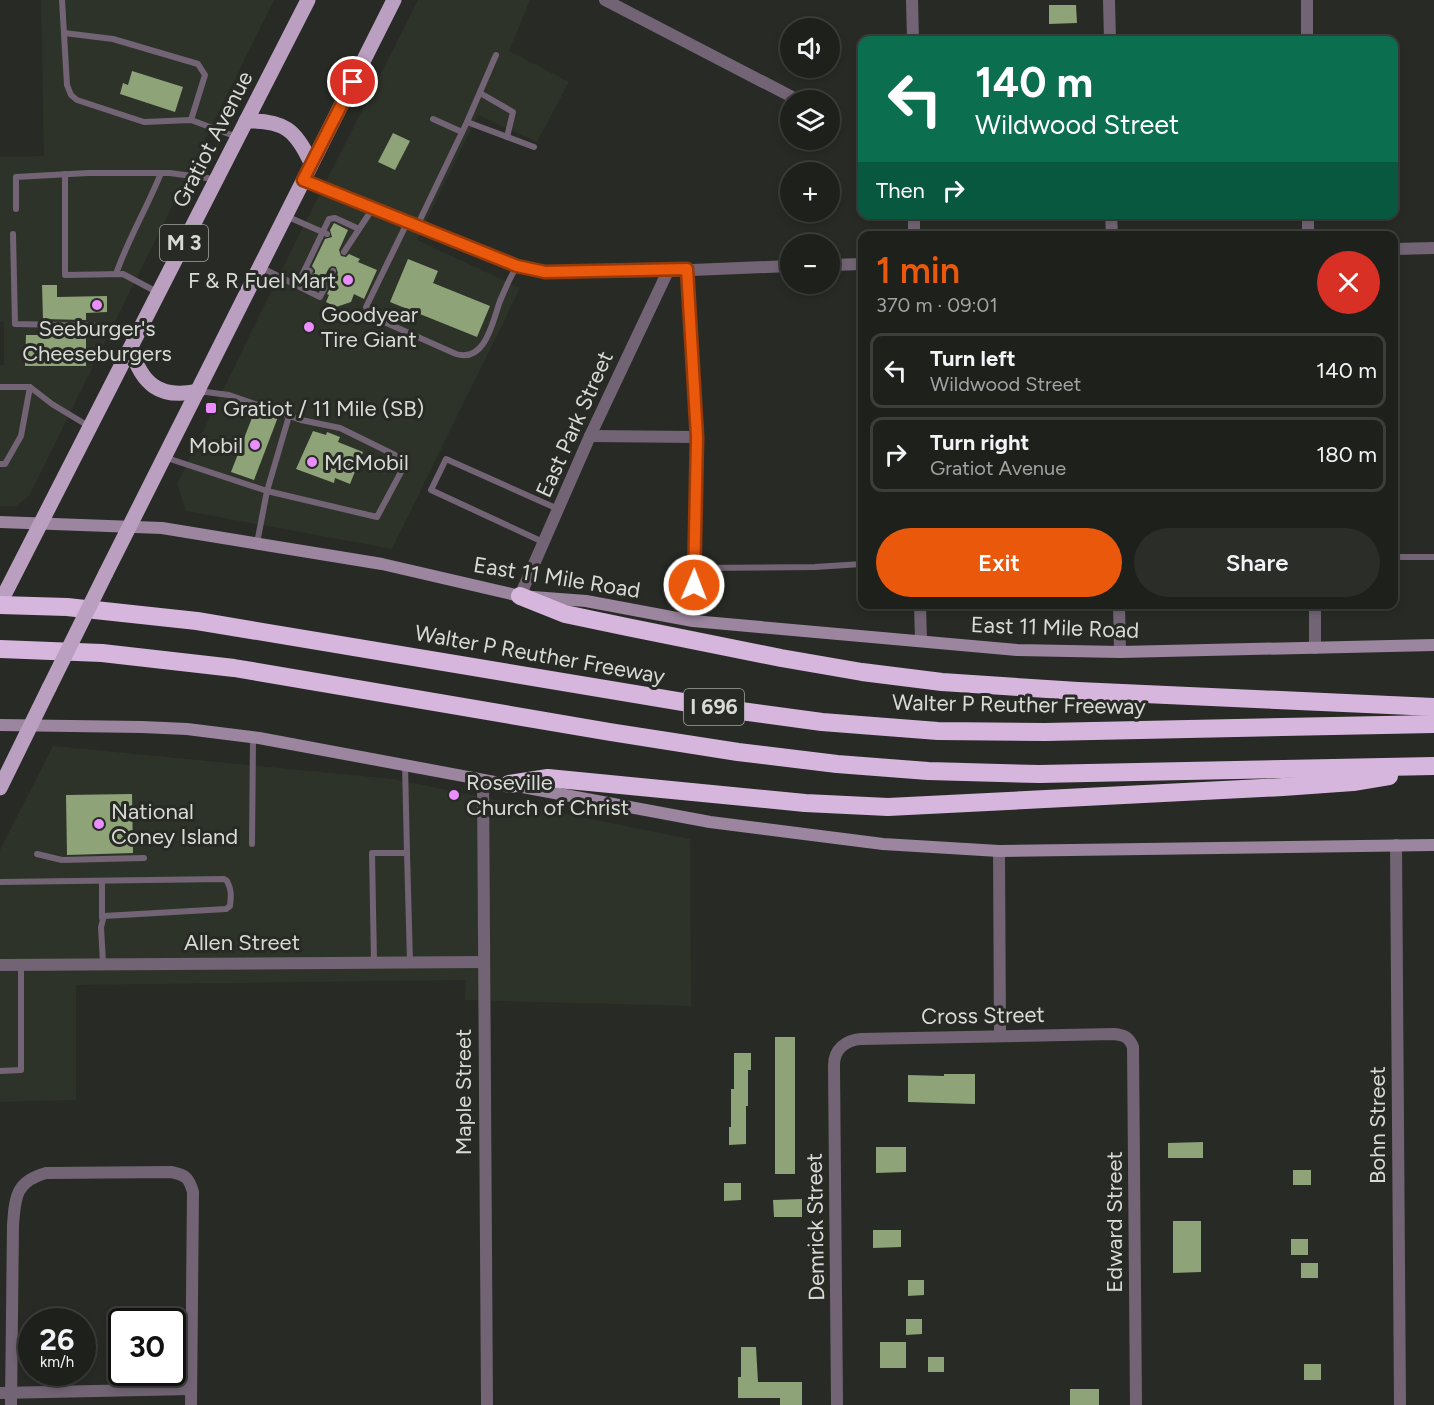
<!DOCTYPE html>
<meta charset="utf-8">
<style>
:root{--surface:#1e201c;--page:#2b2d29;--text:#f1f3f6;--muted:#a1a3a3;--line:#3c3e3b;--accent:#ea580c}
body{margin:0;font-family:Figtree,sans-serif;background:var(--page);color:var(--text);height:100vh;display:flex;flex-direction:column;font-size:22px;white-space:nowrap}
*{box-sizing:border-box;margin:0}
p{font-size:20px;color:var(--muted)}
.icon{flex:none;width:33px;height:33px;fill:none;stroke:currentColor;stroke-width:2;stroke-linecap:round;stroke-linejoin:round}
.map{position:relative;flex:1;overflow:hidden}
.side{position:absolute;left:858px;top:231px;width:540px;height:378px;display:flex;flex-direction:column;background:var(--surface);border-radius:12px;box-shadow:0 3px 9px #0003,0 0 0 2px var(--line)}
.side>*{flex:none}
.guide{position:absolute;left:858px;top:36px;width:540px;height:183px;border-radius:12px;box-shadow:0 3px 9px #0003,0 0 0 2px var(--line);background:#0b6e4f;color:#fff;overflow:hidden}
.controls{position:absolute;left:780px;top:18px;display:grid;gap:12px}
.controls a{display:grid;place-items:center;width:60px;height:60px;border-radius:50%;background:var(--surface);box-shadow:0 3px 9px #0003,0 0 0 2px var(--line);font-size:30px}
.speed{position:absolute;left:18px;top:1308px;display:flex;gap:12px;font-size:30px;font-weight:700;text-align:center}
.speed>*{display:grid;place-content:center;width:78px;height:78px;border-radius:50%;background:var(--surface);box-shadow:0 3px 9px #0003,0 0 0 2px var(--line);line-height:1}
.speed small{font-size:15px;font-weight:400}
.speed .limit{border:3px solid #111;border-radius:9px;background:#fff;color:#111}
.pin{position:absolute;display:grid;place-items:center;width:51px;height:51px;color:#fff;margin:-26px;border:3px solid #fff;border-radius:50%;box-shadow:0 2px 6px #0007}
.me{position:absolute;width:66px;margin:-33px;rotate:1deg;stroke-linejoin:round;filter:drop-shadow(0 0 4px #0008)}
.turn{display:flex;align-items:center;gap:21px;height:126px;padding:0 18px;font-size:27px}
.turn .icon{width:78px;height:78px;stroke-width:2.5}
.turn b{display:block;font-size:42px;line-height:51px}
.then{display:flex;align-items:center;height:57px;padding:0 18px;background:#0003;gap:12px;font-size:22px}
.round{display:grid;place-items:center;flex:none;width:63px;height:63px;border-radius:32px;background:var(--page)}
.overview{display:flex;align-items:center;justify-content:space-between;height:102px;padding:0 18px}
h1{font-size:36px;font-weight:600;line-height:45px;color:var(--accent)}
.action{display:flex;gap:12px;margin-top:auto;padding:12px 18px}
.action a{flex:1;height:69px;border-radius:36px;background:var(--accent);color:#fff;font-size:24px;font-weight:600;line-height:69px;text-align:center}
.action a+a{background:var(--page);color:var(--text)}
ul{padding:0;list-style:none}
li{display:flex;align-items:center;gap:18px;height:75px;margin:0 12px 9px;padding:0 6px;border:3px solid var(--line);border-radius:12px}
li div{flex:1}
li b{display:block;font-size:22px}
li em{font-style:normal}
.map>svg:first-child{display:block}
</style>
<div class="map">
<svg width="1434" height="1405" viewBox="0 0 1434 1405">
<rect width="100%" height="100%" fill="#282a25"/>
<g fill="#2e3329">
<polygon points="41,0 274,0 29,496 16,506 0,506 0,365 4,365 4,322 0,322 0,157 44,156"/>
<polygon points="418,0 530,0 509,51 569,82 537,142 478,115 417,240 520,288 392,549 186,511 177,484 293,247"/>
<polygon points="53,746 393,779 690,839 691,1006 465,1000 466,980 76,985 76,1100 0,1102 0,850"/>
</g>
<g fill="#8ea378">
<polygon points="1049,5 1076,5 1077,23 1049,24"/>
<polygon points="132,71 183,87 175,112 120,94 123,83 128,85"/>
<polygon points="393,133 410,141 395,170 378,162"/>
<polygon points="334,223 348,230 339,250 341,256 346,257 349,254 360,259 358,262 377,270 364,299 354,294 351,302 336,307 326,302 329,295 327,294 338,273 336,267 332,266 329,268 318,289 304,283 308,276 315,273 315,270 312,266 325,239 332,237 330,230"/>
<polygon points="408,259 438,271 433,283 490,306 477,337 390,302"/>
<polygon points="42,285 57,285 57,297 107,296 107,312 86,313 86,320 43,319"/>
<polygon points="43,330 86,331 86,366 25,366 26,335 43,335"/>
<polygon points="255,410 278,417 254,480 231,472"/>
<polygon points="313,431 326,435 327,432 340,437 338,442 363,452 350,484 335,478 334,483 296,469"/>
<polygon points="132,794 133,853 67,855 66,795"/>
<rect x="775" y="1037" width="20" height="137"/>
<polygon points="734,1053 751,1053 751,1070 748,1070 748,1106 746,1106 746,1144 729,1145 729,1127 731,1127 731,1089 734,1089"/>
<polygon points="944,1074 975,1074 975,1104 908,1102 908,1075 944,1076"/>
<polygon points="1203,1142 1203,1158 1168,1158 1168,1143"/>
<polygon points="876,1147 906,1147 906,1172 876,1173"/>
<rect x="1293" y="1170" width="18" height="15"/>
<polygon points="724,1183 741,1183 741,1200 724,1201"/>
<polygon points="802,1199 802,1217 774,1217 773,1200"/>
<polygon points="1173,1221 1201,1221 1201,1272 1173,1273"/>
<polygon points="873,1230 901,1230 901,1247 873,1248"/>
<rect x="1291" y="1239" width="17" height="16"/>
<rect x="1301" y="1263" width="17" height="15"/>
<polygon points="908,1280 924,1280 924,1295 908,1296"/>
<polygon points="906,1319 922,1319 922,1334 906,1335"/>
<rect x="880" y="1342" width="26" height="26"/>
<polygon points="741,1347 756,1347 758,1382 802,1382 802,1405 780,1405 780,1398 738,1398 738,1377 741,1377"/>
<rect x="928" y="1357" width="16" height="15"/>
<rect x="1304" y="1364" width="17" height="16"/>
<rect x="1070" y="1389" width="29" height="16"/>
</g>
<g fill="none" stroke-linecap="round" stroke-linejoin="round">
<g stroke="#726474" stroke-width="6">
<polyline points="62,0 67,85 71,95 77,100 144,122 191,120 237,137"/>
<polyline points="64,33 113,39 198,64 205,75 191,120"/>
<polyline points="480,93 513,112 507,137"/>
<polyline points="433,119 462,132"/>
<polyline points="467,122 496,55"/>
<polyline points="65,174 65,275 123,274 157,292"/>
<polyline points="16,209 16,177 88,173 170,173 214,179"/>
<polyline points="286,216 327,234"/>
<path d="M 407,223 L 366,307 L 369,314 L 373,317 L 456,354 C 486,363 493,320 500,301 C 505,289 510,277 517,266"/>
<polyline points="417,226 467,122 534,147"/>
<polyline points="13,234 15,324 111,326 139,331"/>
<polyline points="344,252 373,208"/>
<polyline points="260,267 320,297 333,271"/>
<polyline points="305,269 329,219 335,218 359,229"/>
<path d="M 116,274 C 128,239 147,208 161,173"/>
<polyline points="297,286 305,269 310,271"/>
<polyline points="0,387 30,387 52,404 90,427"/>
<polyline points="164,457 267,491 377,517 401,472 395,455 340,428 301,420 229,395 198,391"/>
<polyline points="0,464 5,464 21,436 30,387"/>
<polyline points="543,542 431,490 446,459 558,509"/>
<polyline points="257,543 267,491 289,416"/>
<polyline points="1394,557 1434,557"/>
<polyline points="694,568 815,567 862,564"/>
<polyline points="405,765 407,853"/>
<polyline points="252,844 253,738"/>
<polyline points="37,854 62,860 144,858"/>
<path d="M 0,882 L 224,879 L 227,881 C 232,890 231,897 230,906 L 226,909 L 104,916 L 101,927 L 103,963"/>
<polyline points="102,882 102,918"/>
<polyline points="374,962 372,853 407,853 410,962"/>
<polyline points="0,1071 21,1070 21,965"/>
</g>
<g stroke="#726474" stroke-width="12">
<polyline points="605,0 798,100"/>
<polyline points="912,0 913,40"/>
<polyline points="1109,0 1110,40"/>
<polyline points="1307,0 1307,40"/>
<polyline points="303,180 493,257 517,266 545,272 668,271 790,266"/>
<polyline points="914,214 914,236"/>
<polyline points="1111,214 1112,236"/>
<polyline points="1308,214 1308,236"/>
<polyline points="1394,249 1434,248"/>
<polyline points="830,265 862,264"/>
<polyline points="687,269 697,437 693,621"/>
<polyline points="590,436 697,437"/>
<polyline points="520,596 590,436 668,271"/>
<polyline points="920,604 921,641"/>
<polyline points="1119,604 1120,652"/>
<polyline points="1315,648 1315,604"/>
<polyline points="483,780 487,1405"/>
<polyline points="1396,845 1400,1405"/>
<polyline points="999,851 1000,1036"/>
<polyline points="0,965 484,962"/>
<polyline points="0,1393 191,1389"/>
<path d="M 11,1405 L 13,1225 C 15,1197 16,1181 46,1173 L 171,1172 C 186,1175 189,1178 193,1192 L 191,1405"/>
<path d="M 837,1405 L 834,1065 C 834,1049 846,1040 861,1039 L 1114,1034 C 1124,1035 1129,1037 1133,1047 L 1136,1405"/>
</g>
<g stroke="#9b859f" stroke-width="12">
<polyline points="0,522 162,528 382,564 520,596 586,601 693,621 1017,650 1120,652 1434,645"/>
<polyline points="0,725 142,727 187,729 259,738 710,822 883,844 999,851 1434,845"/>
</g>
<g stroke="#ba9fc0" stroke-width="15">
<path d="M 246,121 C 284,120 296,130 311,163"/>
<path d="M 131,348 C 141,383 159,400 198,391"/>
<polyline points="106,573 394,0"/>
<polyline points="0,603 308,0"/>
<polyline points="0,788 49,688"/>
</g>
<g stroke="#d7b6de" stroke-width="18">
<polyline points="520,596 565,614 627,627 781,658 862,672 942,682 1078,691 1434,707"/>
<polyline points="0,605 67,607 197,621 719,708 822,722 938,731 1045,732 1434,724"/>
<polyline points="0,649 102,653 234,668 610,732 738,752 837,764 928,771 1039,774 1434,766"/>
<polyline points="509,784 548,778 805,803 888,807 1283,787 1353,782 1389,776"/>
</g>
<polyline stroke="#ba9fc0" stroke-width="15" points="49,688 106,573"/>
</g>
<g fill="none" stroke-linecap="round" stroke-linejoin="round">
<g stroke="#983908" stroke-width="15">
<polyline id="route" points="353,82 303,180 517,266 545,272 687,269 697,437 694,585"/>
</g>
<use href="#route" stroke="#ea580c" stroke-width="10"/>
</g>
<g fill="#ea8dfd" stroke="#282a25" stroke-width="2">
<circle cx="348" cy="280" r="6"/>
<circle cx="97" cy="305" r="6"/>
<circle cx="309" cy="327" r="6"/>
<rect x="205" y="402" width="12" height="12" rx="3"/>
<circle cx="255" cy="445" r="6"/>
<circle cx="312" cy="462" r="6"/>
<circle cx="454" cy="795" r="6"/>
<circle cx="99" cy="824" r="6"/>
</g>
<g text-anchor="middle" stroke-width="6" stroke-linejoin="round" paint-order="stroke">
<g fill="#282a25" stroke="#a3a5a1" stroke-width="1.5">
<rect x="160" y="225" width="48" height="36" rx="4.5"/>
<rect x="684" y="689" width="60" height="36" rx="4.5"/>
</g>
<g font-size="21" font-weight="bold" fill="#d8dad6">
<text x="184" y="250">M 3</text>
<text x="714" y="714">I 696</text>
</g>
<g font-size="22" fill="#d8dad6" stroke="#282a25">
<text transform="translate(212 139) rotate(-63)" y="8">Gratiot Avenue</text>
<text transform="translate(574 424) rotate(-66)" y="8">East Park Street</text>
<text transform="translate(557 577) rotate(9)" y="8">East 11 Mile Road</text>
<text transform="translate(1055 627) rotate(2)" y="8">East 11 Mile Road</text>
<text transform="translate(540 654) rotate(10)" y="8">Walter P Reuther Freeway</text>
<text transform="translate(1019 704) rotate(1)" y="8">Walter P Reuther Freeway</text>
<text x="242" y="950">Allen Street</text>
<text transform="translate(983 1015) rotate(-1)" y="8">Cross Street</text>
<text transform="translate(463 1092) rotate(-90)" y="8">Maple Street</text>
<text transform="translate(1377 1125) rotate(-90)" y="8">Bohn Street</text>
<text transform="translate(1114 1222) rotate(-90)" y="8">Edward Street</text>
<text transform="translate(815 1227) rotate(-91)" y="8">Demrick Street</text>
</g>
<g font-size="22" fill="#d8dad6" stroke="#282a25" text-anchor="start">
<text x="336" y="288" text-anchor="end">F &amp; R Fuel Mart</text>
<text x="321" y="322">Goodyear<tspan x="321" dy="25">Tire Giant</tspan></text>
<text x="97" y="336" text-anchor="middle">Seeburger's<tspan x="97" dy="25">Cheeseburgers</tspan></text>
<text x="223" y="416">Gratiot / 11 Mile (SB)</text>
<text x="243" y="453" text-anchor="end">Mobil</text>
<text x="324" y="470">McMobil</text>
<text x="466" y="790">Roseville<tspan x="466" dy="25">Church of Christ</tspan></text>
<text x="111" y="819">National<tspan x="111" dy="25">Coney Island</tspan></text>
</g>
</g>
</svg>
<div class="controls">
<a><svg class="icon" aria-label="sound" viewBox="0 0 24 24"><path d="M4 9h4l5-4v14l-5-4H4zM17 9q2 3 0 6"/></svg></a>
<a><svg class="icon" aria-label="layers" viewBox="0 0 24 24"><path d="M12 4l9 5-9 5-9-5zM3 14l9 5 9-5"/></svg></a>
<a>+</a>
<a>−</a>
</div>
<div class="speed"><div>26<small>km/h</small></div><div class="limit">30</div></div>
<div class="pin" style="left:353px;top:82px;background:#d93025"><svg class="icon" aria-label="arrive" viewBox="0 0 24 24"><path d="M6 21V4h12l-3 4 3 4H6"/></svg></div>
<svg class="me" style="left:694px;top:585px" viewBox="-20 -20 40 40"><circle r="17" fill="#ea580c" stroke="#fff" stroke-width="3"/><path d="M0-11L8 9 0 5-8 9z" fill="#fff"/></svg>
<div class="guide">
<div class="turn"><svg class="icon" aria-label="left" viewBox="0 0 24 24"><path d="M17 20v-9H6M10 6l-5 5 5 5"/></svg><div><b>140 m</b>Wildwood Street</div></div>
<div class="then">Then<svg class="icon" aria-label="right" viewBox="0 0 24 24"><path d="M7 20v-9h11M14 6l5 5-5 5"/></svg></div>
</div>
<section class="side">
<div class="overview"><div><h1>1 min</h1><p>370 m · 09:01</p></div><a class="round" style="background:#d93025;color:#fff"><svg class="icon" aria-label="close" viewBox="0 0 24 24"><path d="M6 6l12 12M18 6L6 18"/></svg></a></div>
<ul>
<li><svg class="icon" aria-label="left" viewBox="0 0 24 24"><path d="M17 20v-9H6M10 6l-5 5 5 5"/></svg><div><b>Turn left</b><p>Wildwood Street</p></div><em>140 m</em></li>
<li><svg class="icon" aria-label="right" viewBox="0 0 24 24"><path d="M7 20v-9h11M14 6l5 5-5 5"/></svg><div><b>Turn right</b><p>Gratiot Avenue</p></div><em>180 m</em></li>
</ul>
<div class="action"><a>Exit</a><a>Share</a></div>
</section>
</div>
